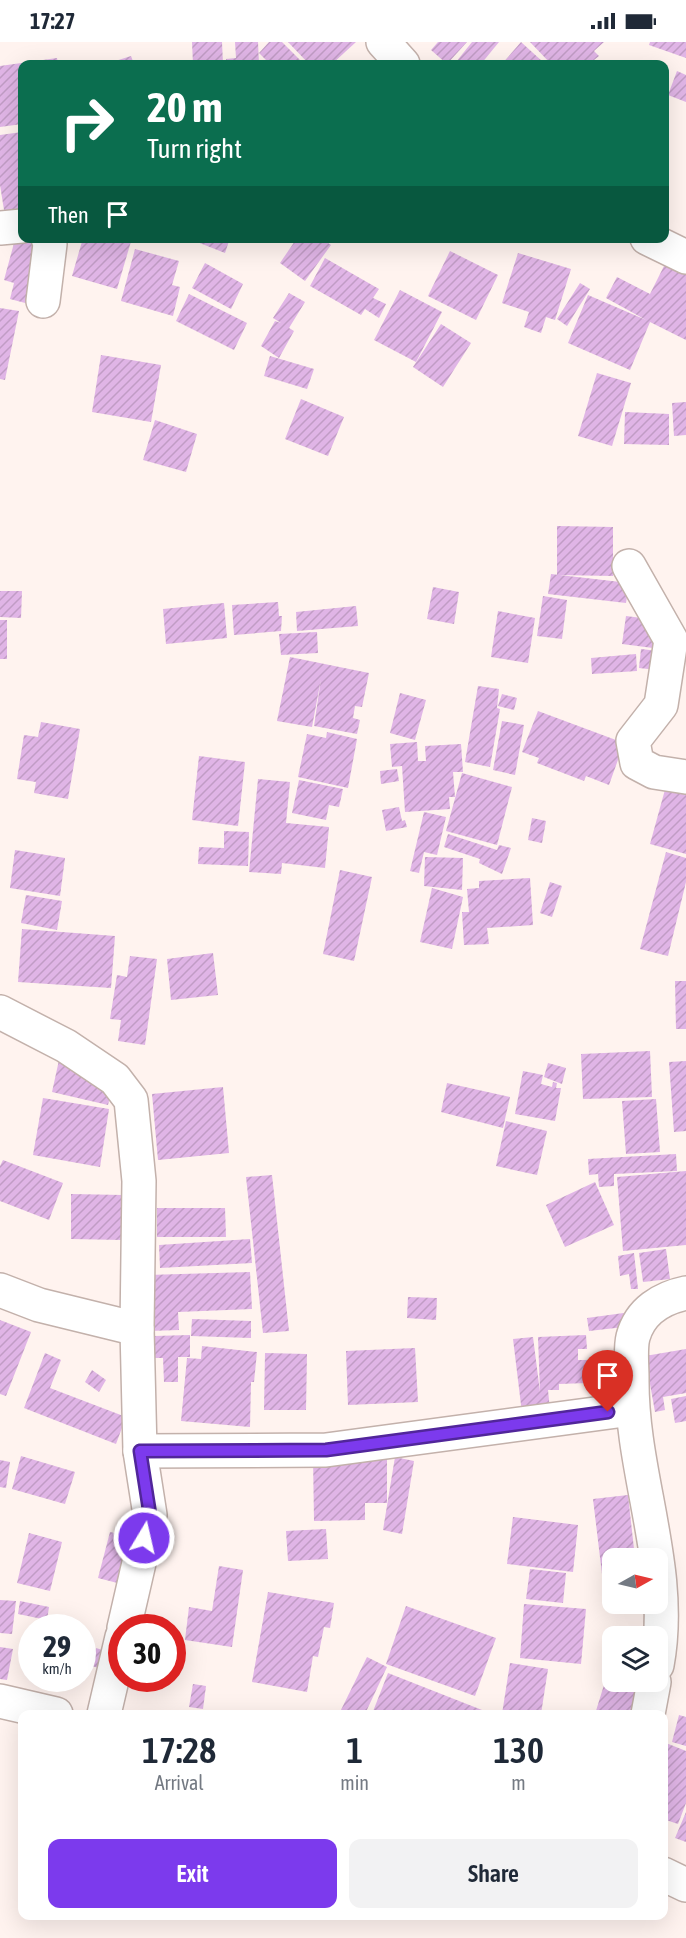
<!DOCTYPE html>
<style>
:root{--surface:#fff;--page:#f2f2f3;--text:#1f2937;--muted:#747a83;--accent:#7c3aed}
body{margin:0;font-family:"Asap Condensed",sans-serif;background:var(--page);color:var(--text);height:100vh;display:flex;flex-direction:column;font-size:22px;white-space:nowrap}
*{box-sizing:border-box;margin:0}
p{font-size:20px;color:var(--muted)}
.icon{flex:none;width:33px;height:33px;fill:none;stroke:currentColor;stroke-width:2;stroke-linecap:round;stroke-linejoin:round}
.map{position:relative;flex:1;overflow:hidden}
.side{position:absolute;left:18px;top:1668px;width:650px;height:210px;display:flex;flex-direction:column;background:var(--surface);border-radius:12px;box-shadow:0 6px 24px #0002}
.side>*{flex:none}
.hud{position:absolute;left:18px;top:18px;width:651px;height:183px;border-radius:12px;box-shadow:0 6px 24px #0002;background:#0b6e4f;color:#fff;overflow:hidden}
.needle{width:39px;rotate:82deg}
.tools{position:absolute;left:602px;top:1506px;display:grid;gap:12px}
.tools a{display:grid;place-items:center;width:66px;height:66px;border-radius:12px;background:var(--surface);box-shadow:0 6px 24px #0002;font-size:30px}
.speed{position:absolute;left:18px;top:1572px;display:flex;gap:12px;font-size:30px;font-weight:700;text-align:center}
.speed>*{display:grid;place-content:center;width:78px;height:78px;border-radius:50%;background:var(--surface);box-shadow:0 6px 24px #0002;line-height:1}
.speed small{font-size:15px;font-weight:400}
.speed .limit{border:9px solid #d22;background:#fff;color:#111}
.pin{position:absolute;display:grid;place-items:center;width:51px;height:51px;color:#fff;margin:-62px -26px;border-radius:50% 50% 50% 0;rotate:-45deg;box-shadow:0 0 6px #0007}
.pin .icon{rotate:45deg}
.me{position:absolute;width:66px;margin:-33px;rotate:9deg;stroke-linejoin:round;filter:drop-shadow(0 0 4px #0008)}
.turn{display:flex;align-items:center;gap:21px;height:126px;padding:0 30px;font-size:27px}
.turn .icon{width:78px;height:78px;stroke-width:2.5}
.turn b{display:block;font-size:42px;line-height:51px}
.then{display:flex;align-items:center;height:57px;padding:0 30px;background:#0003;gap:12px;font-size:22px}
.eta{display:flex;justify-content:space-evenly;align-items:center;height:102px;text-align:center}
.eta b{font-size:36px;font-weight:600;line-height:42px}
.action{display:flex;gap:12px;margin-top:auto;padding:12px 30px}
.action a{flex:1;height:69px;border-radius:12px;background:var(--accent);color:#fff;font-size:24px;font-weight:600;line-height:69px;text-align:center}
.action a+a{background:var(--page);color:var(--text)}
.status{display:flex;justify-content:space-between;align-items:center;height:42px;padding:0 30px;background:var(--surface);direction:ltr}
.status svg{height:16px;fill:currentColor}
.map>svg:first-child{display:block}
</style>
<div class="status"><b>17:27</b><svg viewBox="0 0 49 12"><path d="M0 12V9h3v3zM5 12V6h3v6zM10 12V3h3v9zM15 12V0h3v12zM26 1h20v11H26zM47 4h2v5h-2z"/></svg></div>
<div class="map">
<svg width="686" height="1896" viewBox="0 0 686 1896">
<defs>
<pattern id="building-hatch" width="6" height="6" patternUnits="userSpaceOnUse" patternTransform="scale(1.5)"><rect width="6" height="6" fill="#e0b5e6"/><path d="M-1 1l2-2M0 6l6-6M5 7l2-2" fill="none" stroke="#c19cc5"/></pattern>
</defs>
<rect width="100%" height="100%" fill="#fff3ef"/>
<g fill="url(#building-hatch)">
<polygon points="192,0 222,0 223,22 193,22"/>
<polygon points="235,0 258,0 259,22 226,22 226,17 236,16"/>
<polygon points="269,0 282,0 304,22 270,22 259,11"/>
<polygon points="288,0 356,0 332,22 309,22"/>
<polygon points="438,0 467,0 447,22 431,8"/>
<polygon points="472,0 499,0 481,22 458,22 456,20"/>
<polygon points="521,0 543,20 540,22 502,22"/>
<polygon points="530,0 604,0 594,9 599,14 589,22 551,22"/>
<polygon points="650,0 686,0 686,16 649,3"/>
<polygon points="131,14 134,22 106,22"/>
<polygon points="57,16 58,22 22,22 22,82 0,85 0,24"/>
<polygon points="677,29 686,33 686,60 668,53"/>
<polygon points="22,90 22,172 5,174 0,143 0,93"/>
<polygon points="17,190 40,196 29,262 10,257 14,241 4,238"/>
<polygon points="83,196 132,196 117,247 72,234"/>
<polygon points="187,196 230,196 225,211"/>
<polygon points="297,196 321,196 331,203 305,239 280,221"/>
<polygon points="135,207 179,219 172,243 180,245 173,274 121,259"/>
<polygon points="450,209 498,233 476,278 428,254"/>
<polygon points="518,211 571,227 555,278 546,275 541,291 524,285 529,270 502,261"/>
<polygon points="325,216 379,247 373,256 386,262 379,276 365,267 361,273 310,244"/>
<polygon points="667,218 686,227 686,298 650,280 630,328 568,301 588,253 646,278 606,256 617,235 650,252"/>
<polygon points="205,221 243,242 231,267 192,246"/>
<polygon points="580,241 590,247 567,284 557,277"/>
<polygon points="400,248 442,270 416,320 374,298"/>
<polygon points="289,251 305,260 289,286 294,289 279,316 261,304 275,279 281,281 273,276"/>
<polygon points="189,252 247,281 234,308 176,279"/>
<polygon points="0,266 19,269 5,338 0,337"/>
<polygon points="441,282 471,301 443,345 413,325"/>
<polygon points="101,313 161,323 151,380 92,370"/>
<polygon points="270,314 314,327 307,347 264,334"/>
<polygon points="597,331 631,341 612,404 578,394"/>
<polygon points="301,357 344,375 328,414 285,397"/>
<polygon points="686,360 686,393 674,394 672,361"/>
<polygon points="625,370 669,372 669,403 624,402"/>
<polygon points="155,378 197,392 186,430 143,418"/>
<polygon points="557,484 613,485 613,534 557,533"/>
<polygon points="551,532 629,541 626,561 548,552"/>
<polygon points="433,545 459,550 454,582 427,577"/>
<polygon points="0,549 22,549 21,576 0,575"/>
<polygon points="543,554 567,558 562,597 537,594"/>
<polygon points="278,560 279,574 282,574 281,589 234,593 232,563"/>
<polygon points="224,561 227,596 166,602 163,567"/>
<polygon points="356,564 358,584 297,589 296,570"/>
<polygon points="498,569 535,576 528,621 491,615"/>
<polygon points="626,574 657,578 653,606 622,602"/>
<rect x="0" y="578" width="7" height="39"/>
<polygon points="317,590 318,611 281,613 279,592"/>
<polygon points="641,607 658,609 657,628 639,626"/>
<polygon points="636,612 637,629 592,632 591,616"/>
<polygon points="290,615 369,631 362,665 355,664 353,676 360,678 357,692 314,684 321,637 312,685 277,679"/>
<polygon points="478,644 499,647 497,666 500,667 490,725 465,720"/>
<polygon points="400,651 426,658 415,698 390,691"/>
<polygon points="502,652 517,656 514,668 498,664"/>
<polygon points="538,669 624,701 609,743 586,734 584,739 537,721 539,716 522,710"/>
<polygon points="502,679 524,683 515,733 493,728"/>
<polygon points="41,680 80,687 68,757 34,751 36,740 17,737 24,693 38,695"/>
<polygon points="327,690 357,697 348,746 298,735 307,692 326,696"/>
<polygon points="417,700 418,719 426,719 425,704 461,702 463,730 453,730 455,755 449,755 450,767 405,770 402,724 392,725 390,702"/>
<polygon points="199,714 245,720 238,784 192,778"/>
<polygon points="397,727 399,739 381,742 380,729"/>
<polygon points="462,731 512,745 497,803 446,789"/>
<polygon points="258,737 290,740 286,781 329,785 325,826 282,821 281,832 249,830"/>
<polygon points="299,738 343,747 339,765 329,763 326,778 292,771"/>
<polygon points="666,744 686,749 686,812 650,802"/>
<polygon points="399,765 402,779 405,778 407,785 386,789 382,768"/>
<polygon points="424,770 446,775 437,813 424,810 419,831 410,829"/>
<polygon points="532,776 546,779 542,801 528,798"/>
<polygon points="224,789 249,790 248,824 198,822 199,805 224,806"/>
<polygon points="448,792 497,808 499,803 511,806 502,832 479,821 480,817 444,805"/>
<polygon points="15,808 65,816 60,854 10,846"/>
<polygon points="666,810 686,816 686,840 668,914 640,907"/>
<polygon points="425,815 463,816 462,848 424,844"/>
<polygon points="340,828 372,835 354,919 323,912"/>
<polygon points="530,836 533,883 487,886 489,902 464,903 462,870 469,870 467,847 479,846 479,839"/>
<polygon points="550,840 562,844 552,875 540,871"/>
<polygon points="432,846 463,855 452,907 420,900"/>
<polygon points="26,853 62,859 57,888 21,881"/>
<polygon points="22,887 115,894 111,946 18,940"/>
<polygon points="213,911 218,953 171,958 167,917"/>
<polygon points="130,914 157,917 145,1003 118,999 121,978 110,977 117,933 127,935"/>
<polygon points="675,939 686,939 686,987 676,987"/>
<polygon points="650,1009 652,1055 583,1057 581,1012"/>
<polygon points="59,1018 114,1038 108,1063 52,1050"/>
<polygon points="686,1019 686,1089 674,1090 669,1020"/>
<polygon points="548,1021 566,1026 562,1042 544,1035"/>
<polygon points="523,1029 543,1033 541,1042 552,1045 553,1040 557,1041 556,1046 561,1046 555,1079 515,1072"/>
<polygon points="447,1041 510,1055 503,1086 441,1070"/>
<polygon points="223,1045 229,1111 158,1118 152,1052"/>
<polygon points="43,1056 109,1067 100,1125 33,1113"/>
<polygon points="656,1057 660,1110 626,1112 622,1059"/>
<polygon points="506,1079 547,1089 537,1133 496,1124"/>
<polygon points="676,1112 677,1129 614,1132 614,1144 599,1145 598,1132 589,1133 588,1117"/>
<polygon points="3,1118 63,1141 49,1178 0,1159 0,1124"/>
<polygon points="686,1129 686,1203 623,1209 617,1135"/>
<polygon points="272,1133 289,1289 263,1291 246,1135"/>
<polygon points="595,1140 614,1183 565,1205 546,1163"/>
<polygon points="71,1152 123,1153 122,1198 71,1197"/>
<polygon points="157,1166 225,1166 226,1195 157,1195"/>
<polygon points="250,1197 252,1221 160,1226 159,1203"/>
<polygon points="666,1207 670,1237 643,1240 639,1211"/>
<polygon points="634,1211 638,1247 631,1247 629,1232 620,1234 618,1214"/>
<polygon points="250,1230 252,1267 178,1270 179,1288 149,1289 147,1233"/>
<polygon points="408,1255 437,1256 436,1278 407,1276"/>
<polygon points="631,1270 633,1284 589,1289 587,1276"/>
<polygon points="192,1277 251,1279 251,1296 191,1294"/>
<polygon points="0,1278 31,1290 6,1354 0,1352"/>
<polygon points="190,1293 190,1315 178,1315 178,1340 164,1340 163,1316 154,1316 154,1294"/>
<polygon points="586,1293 587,1307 578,1307 578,1318 587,1318 588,1341 559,1342 559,1348 548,1348 550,1368 522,1371 513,1297 533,1295 540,1350 538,1295"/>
<polygon points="202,1304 257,1310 254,1340 251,1340 250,1385 181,1379 187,1316 201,1317"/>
<polygon points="415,1306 418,1360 348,1363 346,1309"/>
<polygon points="686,1307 686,1351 663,1355 665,1368 655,1370 645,1314"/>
<polygon points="45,1311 61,1318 50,1346 126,1375 116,1402 24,1366"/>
<polygon points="265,1311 307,1312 306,1368 264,1368"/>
<polygon points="92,1328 106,1338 99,1350 85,1340"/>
<polygon points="686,1354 686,1379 675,1381 671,1357"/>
<polygon points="21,1414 75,1430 65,1462 12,1447"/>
<polygon points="313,1415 387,1415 387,1461 365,1461 365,1478 314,1479"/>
<polygon points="395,1415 414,1419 402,1492 383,1488"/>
<polygon points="0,1418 10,1420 6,1446 0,1445"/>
<polygon points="628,1453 635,1516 612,1516 612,1531 602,1532 593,1457"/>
<polygon points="513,1475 578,1483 573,1530 507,1522"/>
<polygon points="326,1487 328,1517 288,1519 286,1489"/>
<polygon points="110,1490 145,1498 133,1545 98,1536"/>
<polygon points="29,1491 62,1500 50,1549 17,1541"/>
<polygon points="219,1524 243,1528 232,1605 185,1598 189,1565 212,1569"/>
<polygon points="530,1527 566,1531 563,1561 526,1557"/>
<polygon points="268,1550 334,1561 330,1586 324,1585 318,1615 313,1614 307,1650 252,1640"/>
<polygon points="0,1558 16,1559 12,1592 0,1591"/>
<polygon points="20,1559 49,1565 47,1578 18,1572"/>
<polygon points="524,1562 586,1567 581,1622 520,1616"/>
<polygon points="406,1564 496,1596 475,1654 386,1622"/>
<polygon points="0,1605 13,1607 7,1638 0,1637"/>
<polygon points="96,1606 109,1610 104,1627 91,1624"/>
<polygon points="367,1615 387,1625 365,1672 339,1672"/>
<polygon points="510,1621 548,1627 541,1672 502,1672"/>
<polygon points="608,1630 612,1632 612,1640 637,1640 648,1643 638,1672 595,1672"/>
<polygon points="388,1631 482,1668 481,1672 372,1672"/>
<polygon points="193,1642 206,1644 203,1667 189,1665"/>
<polygon points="679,1673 686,1675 686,1704 672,1700"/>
<polygon points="666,1701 686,1709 686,1761 678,1782 663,1777 663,1711"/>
<polygon points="686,1770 686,1800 675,1796"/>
</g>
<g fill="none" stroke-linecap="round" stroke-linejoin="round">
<g stroke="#c3b1ab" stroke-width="36">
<g id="minor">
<polyline points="383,0 403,22"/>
<polyline points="0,186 22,184"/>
<polyline points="647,196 686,215"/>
<polyline points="43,259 50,202 48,196"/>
<polyline points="629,524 671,598 661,663 633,699 637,721 654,730 686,735"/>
<polyline points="0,970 66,1004 115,1037 131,1058 139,1139 137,1287 140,1409 150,1473 124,1586"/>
<polyline points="0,1248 39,1263 137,1287"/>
<polyline points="140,1409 326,1408 632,1367"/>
<path d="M 657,1623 C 675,1526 631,1433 632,1336 C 632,1324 630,1307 633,1295 C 640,1269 662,1256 686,1251"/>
<polyline points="104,1672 122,1595"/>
<polyline points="648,1672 654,1640"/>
</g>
</g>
<g stroke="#c3b1ab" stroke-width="36">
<g id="highway">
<polyline points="0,1659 56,1672"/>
<polyline points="663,1832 686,1843"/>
</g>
</g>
<use href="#minor" stroke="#fff" stroke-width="33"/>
<use href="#highway" stroke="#fff" stroke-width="33"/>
</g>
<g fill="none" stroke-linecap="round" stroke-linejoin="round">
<g stroke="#51269a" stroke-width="15">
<polyline id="route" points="144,1496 150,1473 140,1409 326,1408 608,1370"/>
</g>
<use href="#route" stroke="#7c3aed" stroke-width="10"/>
</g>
</svg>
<div class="tools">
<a><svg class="needle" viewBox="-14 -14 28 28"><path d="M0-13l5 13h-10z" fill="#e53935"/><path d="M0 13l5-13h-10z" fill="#747a83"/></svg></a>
<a><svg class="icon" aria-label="layers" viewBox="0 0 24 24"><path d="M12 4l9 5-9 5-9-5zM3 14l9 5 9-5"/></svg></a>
</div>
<div class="speed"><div>29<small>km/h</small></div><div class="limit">30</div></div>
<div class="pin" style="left:608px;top:1370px;background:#d93025"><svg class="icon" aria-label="arrive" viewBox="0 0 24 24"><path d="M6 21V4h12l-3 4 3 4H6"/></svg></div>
<svg class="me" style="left:144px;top:1496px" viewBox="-20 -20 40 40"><circle r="17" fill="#7c3aed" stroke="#fff" stroke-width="3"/><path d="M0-11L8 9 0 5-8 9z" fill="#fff"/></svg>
<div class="hud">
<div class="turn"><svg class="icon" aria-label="right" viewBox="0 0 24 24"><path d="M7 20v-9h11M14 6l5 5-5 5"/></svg><div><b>20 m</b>Turn right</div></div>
<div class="then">Then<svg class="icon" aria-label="arrive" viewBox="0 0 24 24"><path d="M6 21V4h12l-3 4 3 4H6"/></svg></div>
</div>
<section class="side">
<div class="eta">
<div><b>17:28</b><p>Arrival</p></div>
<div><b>1</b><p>min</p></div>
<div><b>130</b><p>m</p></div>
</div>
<div class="action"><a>Exit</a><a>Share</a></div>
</section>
</div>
